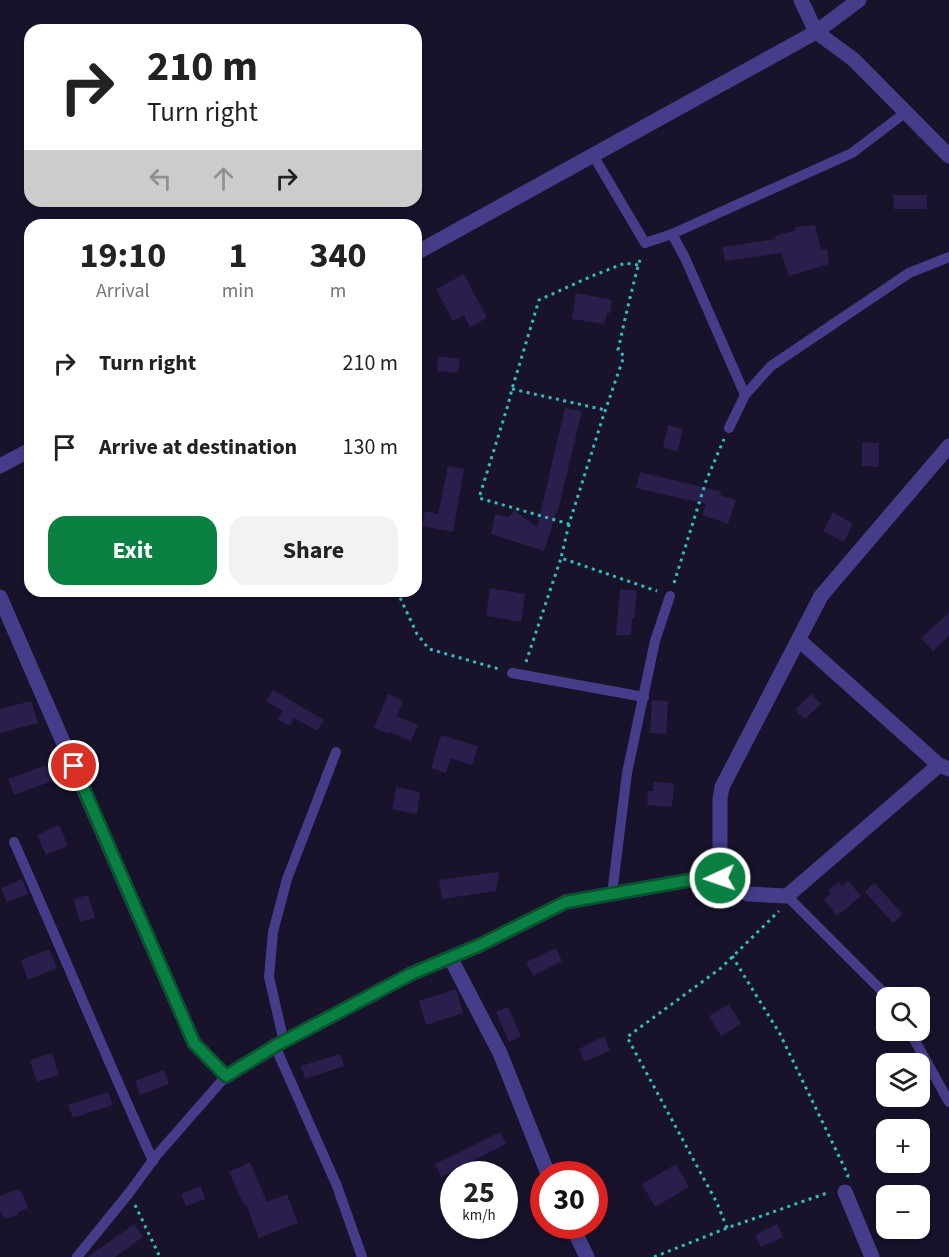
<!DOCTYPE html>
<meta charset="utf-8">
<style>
:root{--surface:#fff;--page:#f2f2f2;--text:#222;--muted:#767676;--accent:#0b8043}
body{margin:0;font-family:"Source Sans 3",sans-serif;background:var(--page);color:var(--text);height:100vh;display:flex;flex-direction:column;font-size:22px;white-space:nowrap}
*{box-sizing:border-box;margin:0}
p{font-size:20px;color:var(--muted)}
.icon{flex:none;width:33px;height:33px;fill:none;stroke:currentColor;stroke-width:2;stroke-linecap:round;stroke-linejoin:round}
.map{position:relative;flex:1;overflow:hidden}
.panel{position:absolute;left:24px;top:219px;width:398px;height:378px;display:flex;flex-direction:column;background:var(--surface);border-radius:18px;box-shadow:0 3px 9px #0003}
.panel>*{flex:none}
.hud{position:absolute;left:24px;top:24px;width:398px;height:183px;border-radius:18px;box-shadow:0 3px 9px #0003;background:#fff;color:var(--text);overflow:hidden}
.fabs{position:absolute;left:876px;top:987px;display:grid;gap:12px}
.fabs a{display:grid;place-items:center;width:54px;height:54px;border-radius:12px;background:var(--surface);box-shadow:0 3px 9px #0003;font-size:30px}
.speed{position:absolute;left:440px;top:1161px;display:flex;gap:12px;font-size:30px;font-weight:700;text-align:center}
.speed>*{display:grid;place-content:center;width:78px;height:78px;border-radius:50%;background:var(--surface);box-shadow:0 3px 9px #0003;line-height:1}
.speed small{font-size:15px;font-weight:400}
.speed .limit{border:9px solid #d22;background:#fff;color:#111}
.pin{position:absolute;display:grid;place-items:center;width:51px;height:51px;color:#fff;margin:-26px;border:3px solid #fff;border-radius:50%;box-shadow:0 2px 6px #0007}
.me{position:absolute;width:66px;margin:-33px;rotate:267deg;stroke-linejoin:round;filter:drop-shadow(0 0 4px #0008)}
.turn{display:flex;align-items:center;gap:21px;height:126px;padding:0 24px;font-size:27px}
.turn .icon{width:78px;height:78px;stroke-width:2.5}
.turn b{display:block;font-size:42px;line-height:51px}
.lanes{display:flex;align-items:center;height:57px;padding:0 24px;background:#0003;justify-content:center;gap:30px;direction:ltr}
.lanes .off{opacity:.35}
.eta{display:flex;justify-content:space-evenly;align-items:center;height:102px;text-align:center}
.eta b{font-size:36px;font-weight:700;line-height:42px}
.button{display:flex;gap:12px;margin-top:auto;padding:12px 24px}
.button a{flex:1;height:69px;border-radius:18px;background:var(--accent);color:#fff;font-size:24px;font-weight:700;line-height:69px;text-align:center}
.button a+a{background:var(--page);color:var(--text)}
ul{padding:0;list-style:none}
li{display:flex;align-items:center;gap:18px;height:84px;padding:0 24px}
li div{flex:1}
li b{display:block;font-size:22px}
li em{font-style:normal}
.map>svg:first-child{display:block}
</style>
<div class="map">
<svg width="949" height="1257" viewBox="0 0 949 1257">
<rect width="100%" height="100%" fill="#18122b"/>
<g fill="#2a1e4c">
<polygon points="893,195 927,195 927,209 894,209"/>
<polygon points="815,225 821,250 827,249 829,264 789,276 781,253 725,261 722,247 776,239 775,236 796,230 795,227"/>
<polygon points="464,274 487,318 470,327 464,315 453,321 436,289"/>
<polygon points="576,293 612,300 610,313 607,313 604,324 572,319"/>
<polygon points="438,357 460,358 458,373 437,371"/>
<polygon points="565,408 582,411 557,514 556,513 544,551 491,534 495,514 509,517 514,510 537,527"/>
<polygon points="668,425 683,429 678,451 663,448"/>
<polygon points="862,442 879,443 879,467 862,466"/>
<polygon points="448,466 464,469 453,532 422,526 425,511 438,514"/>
<polygon points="640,472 722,492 720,495 736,500 728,524 702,515 706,504 636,488"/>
<polygon points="833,512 853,524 844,542 823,531"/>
<polygon points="490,588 525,594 521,622 486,616"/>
<polygon points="620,589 637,591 634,618 632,618 631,635 616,635"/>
<polygon points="949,613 949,636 933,651 921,638"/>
<polygon points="273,690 324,720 317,731 294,718 290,726 278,720 283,711 266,701"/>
<polygon points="388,694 403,701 397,716 418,725 411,741 390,732 389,734 374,728"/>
<polygon points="811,694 821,704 805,719 795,710"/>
<polygon points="652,700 668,701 666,734 650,733"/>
<polygon points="31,701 38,723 0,733 0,709"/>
<polygon points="441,735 478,746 472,765 451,758 446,773 431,768"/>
<polygon points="46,765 52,781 14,795 8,779"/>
<polygon points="654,782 674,783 672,807 647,805 648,791 653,791"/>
<polygon points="396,787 420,792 417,814 392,809"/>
<polygon points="59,825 68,846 46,855 37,835"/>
<polygon points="499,872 496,891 442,899 439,880"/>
<polygon points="22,879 28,894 7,902 1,888"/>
<polygon points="848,881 861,896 837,916 824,899 831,894 828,890 839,882 842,886"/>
<polygon points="874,883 903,914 893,923 865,892"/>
<polygon points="88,895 95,918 80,922 73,899"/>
<polygon points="556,948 562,961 533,976 526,962"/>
<polygon points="49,949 57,968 28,980 21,960"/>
<polygon points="456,989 463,1013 426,1025 419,1001"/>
<polygon points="729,1004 741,1024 721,1036 709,1016"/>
<polygon points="508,1007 521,1036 509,1042 496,1012"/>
<polygon points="604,1036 610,1050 585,1062 579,1049"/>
<polygon points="52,1053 59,1075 37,1082 30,1060"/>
<polygon points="340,1054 344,1066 305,1079 301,1066"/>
<polygon points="164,1070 169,1084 140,1095 135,1081"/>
<polygon points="108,1092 113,1105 73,1118 68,1105"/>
<polygon points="500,1132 506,1144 441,1177 435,1164"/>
<polygon points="250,1162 267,1202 287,1194 298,1223 259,1238 246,1204 244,1205 229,1172"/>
<polygon points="676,1164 689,1187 655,1207 642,1184"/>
<polygon points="201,1186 205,1199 186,1206 181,1194"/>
<polygon points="18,1189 19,1191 21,1190 28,1208 18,1212 19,1214 6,1219 5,1217 3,1218 0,1210 0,1196"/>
<polygon points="134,1224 143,1237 115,1257 88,1257"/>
<polygon points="777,1224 783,1237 761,1247 755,1235"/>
</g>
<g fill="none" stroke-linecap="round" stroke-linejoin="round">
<g stroke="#32bdbd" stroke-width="3" stroke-dasharray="3 4.5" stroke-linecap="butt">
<path d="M 638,265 L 625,263 L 592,276 L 539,300 L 512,389 L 508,405 L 479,498 L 569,524 L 603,417 L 624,356 L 618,350 C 625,319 632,287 641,256"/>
<polyline points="512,389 605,410"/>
<polyline points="569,524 561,558 657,591"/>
<polyline points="674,583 706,481 724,439"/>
<polyline points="397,591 417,634 429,649 499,669"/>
<polyline points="526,662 561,558"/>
<polyline points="732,956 780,1034 848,1175 847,1178"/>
<polyline points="135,1205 160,1257"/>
<polyline points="727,1228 717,1203 627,1037 721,968 779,911"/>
<polyline points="654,1257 727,1228 830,1192"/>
</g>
<g stroke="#453d8a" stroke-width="10">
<polyline points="593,155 645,243 672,234 685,258 745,395"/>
<polyline points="672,234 852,153 906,112"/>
<polyline points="729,428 745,395 771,366 909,273 949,257"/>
<polyline points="512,673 644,697"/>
<path d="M 14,842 C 61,948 105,1055 153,1161"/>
<polyline points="612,894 627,773 655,641 670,596"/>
<polyline points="787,896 889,998"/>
<polyline points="909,1030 949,1102"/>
<polyline points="284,1042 269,977 273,932 287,879 336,752"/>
<polyline points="275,1046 337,1186 362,1257"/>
<polyline points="77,1257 129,1193 156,1156 226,1076"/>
</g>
<g stroke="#453d8a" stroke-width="15">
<polyline points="801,0 816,32 853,59 949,156"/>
<polyline points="416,253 816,32 859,0"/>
<polyline points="0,466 30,450"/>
<polyline points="0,597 194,1043 226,1076 275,1046 411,974 480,945 566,902 696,879 720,878 748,894 787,896 939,765"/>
<polyline points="799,640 939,765 949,769"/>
<polyline points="720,878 720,799 722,787 821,596 949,446"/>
<polyline points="451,959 500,1053 548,1174"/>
<polyline points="845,1192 872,1257"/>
<polyline points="572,1226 587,1257"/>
</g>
</g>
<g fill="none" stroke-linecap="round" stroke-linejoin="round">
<g stroke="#07532c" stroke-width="15">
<polyline id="route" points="74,766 194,1043 226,1076 275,1046 411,974 480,945 566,902 696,879 720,878"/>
</g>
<use href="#route" stroke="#0b8043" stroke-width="10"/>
</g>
</svg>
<div class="fabs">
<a><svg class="icon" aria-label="search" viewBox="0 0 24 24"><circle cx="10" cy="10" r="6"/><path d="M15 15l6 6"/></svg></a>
<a><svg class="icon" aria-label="layers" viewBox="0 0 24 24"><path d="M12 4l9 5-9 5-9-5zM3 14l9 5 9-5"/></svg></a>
<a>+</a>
<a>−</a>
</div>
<div class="speed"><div>25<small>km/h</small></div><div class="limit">30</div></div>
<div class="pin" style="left:74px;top:766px;background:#d93025"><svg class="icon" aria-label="arrive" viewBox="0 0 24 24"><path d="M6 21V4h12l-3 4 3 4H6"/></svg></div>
<svg class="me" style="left:720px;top:878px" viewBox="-20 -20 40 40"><circle r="17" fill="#0b8043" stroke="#fff" stroke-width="3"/><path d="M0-11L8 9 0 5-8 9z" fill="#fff"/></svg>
<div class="hud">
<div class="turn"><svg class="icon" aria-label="right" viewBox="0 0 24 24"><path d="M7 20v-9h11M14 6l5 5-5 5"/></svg><div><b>210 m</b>Turn right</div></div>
<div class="lanes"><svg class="icon off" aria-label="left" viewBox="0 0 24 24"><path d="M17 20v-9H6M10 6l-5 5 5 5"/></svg><svg class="icon off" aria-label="ahead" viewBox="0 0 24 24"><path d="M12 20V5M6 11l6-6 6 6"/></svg><svg class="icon" aria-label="right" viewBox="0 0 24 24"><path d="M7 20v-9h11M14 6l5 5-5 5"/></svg></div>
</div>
<section class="panel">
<div class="eta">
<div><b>19:10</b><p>Arrival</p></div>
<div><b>1</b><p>min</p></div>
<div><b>340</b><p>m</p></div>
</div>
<ul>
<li><svg class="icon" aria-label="right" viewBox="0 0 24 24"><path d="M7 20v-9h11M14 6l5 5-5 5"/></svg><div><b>Turn right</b></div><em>210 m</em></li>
<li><svg class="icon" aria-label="arrive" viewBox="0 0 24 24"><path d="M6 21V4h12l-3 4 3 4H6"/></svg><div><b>Arrive at destination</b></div><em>130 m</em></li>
</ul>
<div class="button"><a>Exit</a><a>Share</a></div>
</section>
</div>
